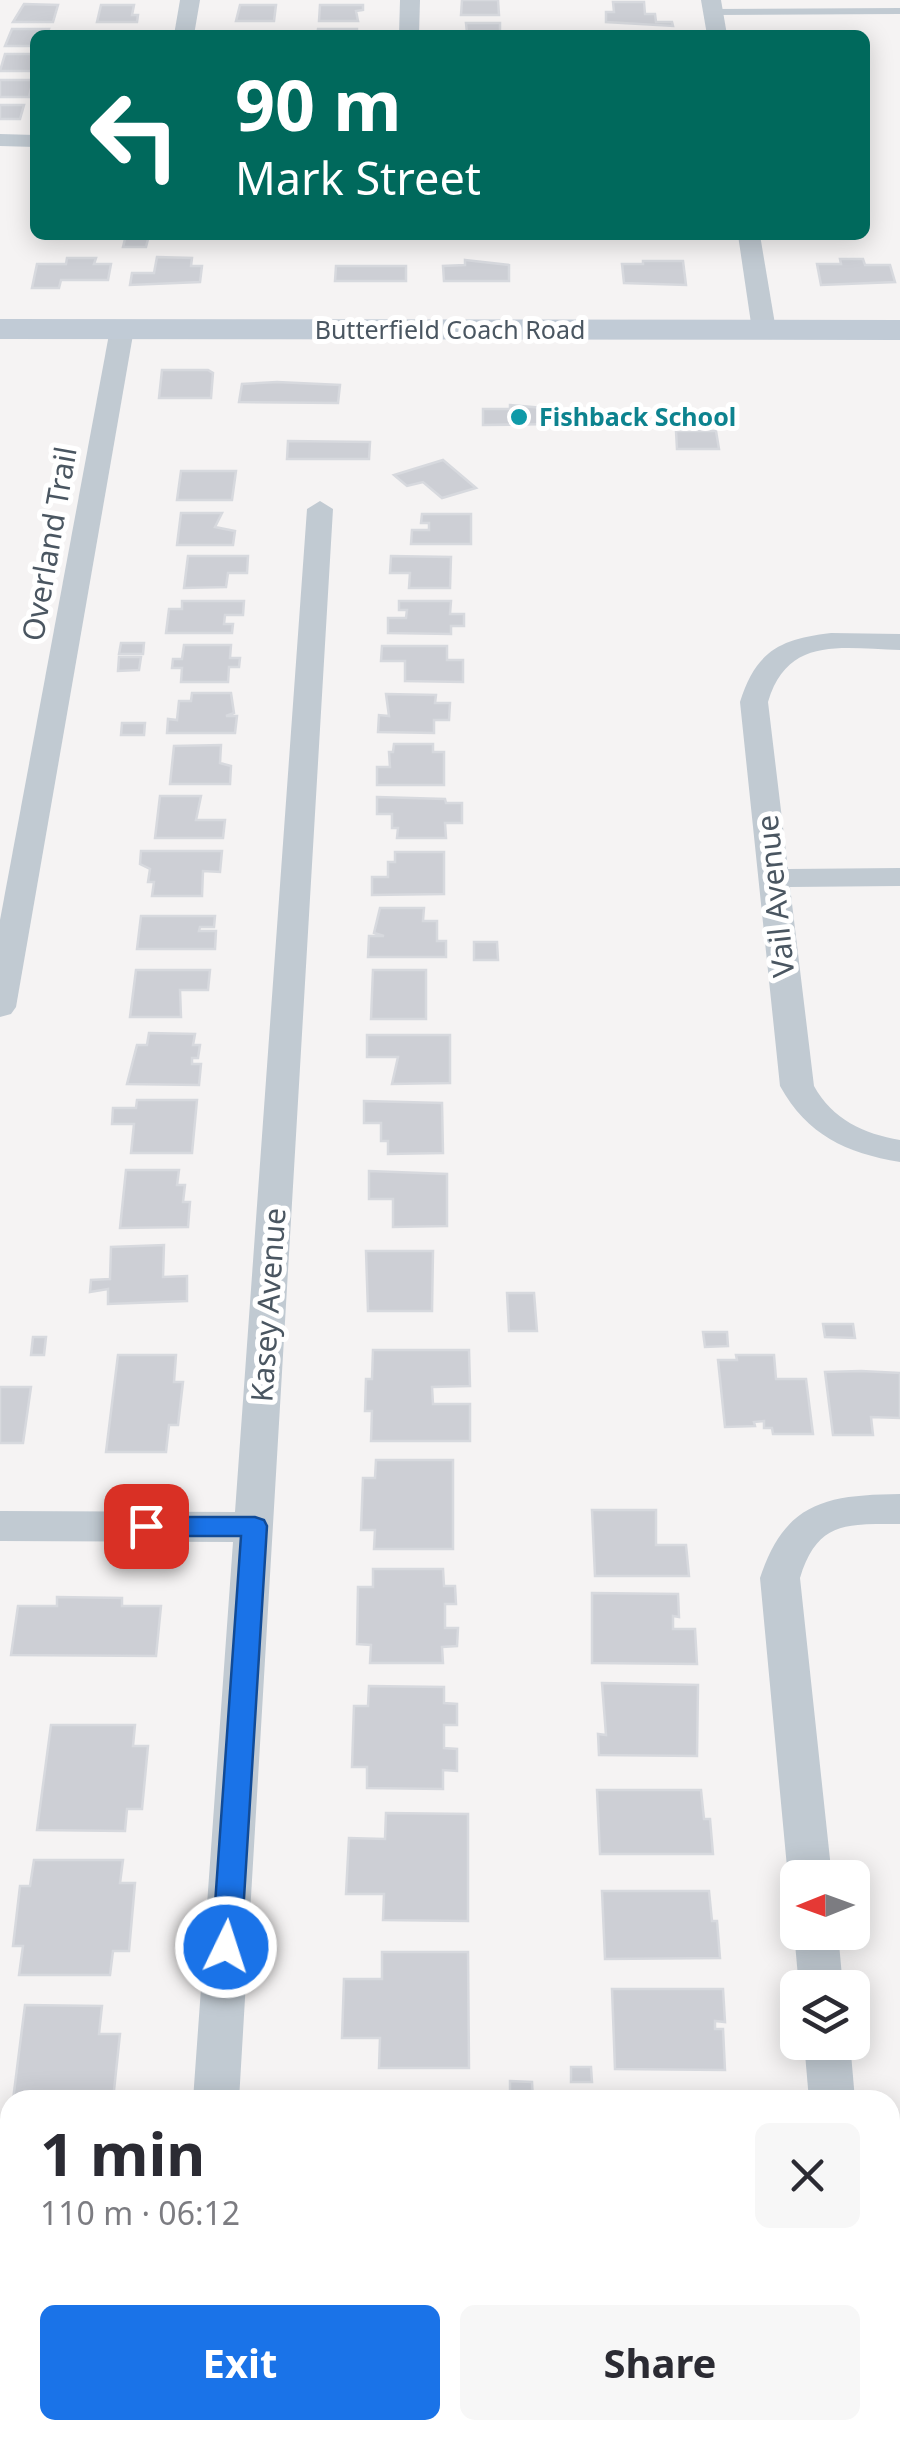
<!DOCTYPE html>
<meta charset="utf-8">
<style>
:root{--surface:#fff;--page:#f7f7f7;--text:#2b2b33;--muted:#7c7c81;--accent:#1a73e8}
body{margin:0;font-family:"Noto Sans",sans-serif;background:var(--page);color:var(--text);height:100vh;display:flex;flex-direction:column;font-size:38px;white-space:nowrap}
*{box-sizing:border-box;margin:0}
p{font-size:32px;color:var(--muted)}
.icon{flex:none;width:55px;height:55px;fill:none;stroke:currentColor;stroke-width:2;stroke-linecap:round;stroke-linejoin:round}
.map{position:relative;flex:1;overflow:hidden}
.drawer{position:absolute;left:0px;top:2090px;width:900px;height:350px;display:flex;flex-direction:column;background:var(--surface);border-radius:30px 30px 0 0;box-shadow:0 5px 25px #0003}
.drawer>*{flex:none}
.banner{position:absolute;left:30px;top:30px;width:840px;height:210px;border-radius:15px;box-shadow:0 5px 25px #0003;background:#00695c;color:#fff;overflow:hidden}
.needle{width:65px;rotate:269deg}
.tools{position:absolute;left:780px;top:1860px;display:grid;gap:20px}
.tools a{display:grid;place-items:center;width:90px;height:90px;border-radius:15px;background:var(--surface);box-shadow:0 5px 25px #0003;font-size:50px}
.pin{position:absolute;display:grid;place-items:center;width:85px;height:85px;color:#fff;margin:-42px;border-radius:20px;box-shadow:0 5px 15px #0006}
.me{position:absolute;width:110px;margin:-55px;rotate:4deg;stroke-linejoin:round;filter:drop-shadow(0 0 8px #0008)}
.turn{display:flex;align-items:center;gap:35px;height:210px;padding:0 40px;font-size:45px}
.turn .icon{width:130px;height:130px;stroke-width:2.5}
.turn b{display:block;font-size:70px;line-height:85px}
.round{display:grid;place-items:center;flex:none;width:105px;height:105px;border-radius:15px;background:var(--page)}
.head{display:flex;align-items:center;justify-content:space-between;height:170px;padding:0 40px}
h1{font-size:60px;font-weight:700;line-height:75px}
.cta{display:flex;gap:20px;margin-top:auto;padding:20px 40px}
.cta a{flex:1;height:115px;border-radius:15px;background:var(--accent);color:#fff;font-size:40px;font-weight:700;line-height:115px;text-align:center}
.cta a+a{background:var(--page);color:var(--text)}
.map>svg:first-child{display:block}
</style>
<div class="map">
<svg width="900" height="2440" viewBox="0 0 900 2440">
<rect width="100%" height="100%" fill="#f5f3f3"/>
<g fill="#cdcfd5" stroke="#d7d9de" stroke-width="2.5">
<polygon points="462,0 498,0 499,15 461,15"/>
<polygon points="613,2 644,2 645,14 655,14 656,22 672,22 673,26 606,22 606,12 614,12"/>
<polygon points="24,4 58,5 53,22 13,22"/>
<polygon points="101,5 134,5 132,15 138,15 137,22 97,22"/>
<polygon points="240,5 276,5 274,21 236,21"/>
<polygon points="320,5 363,5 363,10 356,11 358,21 319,21"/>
<polygon points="466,23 500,23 500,35 460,35 467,33"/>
<polygon points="12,29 49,29 47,35 35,35 35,46 5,46"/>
<polygon points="318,29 357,29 357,35 317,35"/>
<polygon points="5,54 35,54 35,71 0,71"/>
<polygon points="0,80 33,80 29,97 0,97"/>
<polygon points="0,105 24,105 20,119 0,119"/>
<polygon points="126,235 149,235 146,247 123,247"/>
<polygon points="157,257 192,258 191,266 202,266 200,282 130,285 132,273 154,273"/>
<polygon points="67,258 96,258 94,264 111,264 108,280 61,280 59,288 32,288 37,264 66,264"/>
<polygon points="840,259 863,259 865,265 890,265 895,282 821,285 817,264 841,264"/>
<polygon points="465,260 509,265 509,281 444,281 443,266 465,265"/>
<polygon points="643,261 683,261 686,285 624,283 622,264 643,264"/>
<polygon points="336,266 406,266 406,281 335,281"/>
<polygon points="162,370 208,370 213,373 211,398 159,398"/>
<polygon points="277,382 340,385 338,403 239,402 242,384"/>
<polygon points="510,405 554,409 555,424 483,425 483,409 510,409"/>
<polygon points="676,431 716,431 719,449 677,449"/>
<polygon points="288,441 370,442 369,459 287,459"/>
<polygon points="443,460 476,488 442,498 423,482 407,486 394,475"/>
<polygon points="181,471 236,471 232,500 177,500"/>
<polygon points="181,513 222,513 215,527 235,531 233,545 177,545"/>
<polygon points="422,514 471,514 471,544 411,544 412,530 429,530 429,523 421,523"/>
<polygon points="188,556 248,556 247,573 228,573 226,587 184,588"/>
<polygon points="391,556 451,557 450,588 409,588 410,573 390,573"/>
<polygon points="182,601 244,601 243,615 225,615 224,624 233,624 232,633 166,633 169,609 182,609"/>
<polygon points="399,601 451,601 450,614 464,614 464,626 451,626 451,634 388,633 388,618 406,618 407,610 399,610"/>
<polygon points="121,643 144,643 143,654 119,654"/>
<polygon points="184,645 231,645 230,658 240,658 239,667 229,667 228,682 181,682 182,668 172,668 173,659 182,659"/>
<polygon points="382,646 447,646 447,660 463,660 463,682 405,681 405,661 381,661"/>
<polygon points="119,657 141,657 139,670 118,671"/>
<polygon points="192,693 231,693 234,713 226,716 237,716 235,733 167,733 168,719 177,720 179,701 191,701"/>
<polygon points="386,694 436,695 435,703 450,703 449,720 434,720 434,733 378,732 379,715 389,716"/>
<polygon points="122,723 145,723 144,735 121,735"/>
<polygon points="394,744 433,744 433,752 444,752 444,785 377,785 377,767 390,767 389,752 393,752"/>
<polygon points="221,745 220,763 231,766 230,784 170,784 174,746"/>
<polygon points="160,796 201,796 196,820 225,820 223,838 155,838"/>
<polygon points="377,797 445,799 446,803 462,803 462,823 445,823 446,838 397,838 398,828 392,828 392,814 377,814"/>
<polygon points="141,851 222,851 220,872 203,871 202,896 152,896 154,882 148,882 150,869 140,864"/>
<polygon points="395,852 444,852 444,894 372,895 372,877 388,877 388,862 395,862"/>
<polygon points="380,908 424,908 423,921 437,921 437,941 446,941 446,957 368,957 369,936 384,936 374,933"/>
<polygon points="141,916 215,916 214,927 200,927 199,931 216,931 215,949 137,949"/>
<polygon points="474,942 497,942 498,960 474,960"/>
<polygon points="136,970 210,970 208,990 180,990 181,1017 130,1017"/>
<polygon points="373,970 426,970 426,1019 371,1019"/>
<polygon points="149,1033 195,1034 193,1045 200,1045 198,1058 192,1058 192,1064 201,1064 199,1085 127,1084 137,1045 147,1045"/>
<polygon points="367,1035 450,1035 450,1083 392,1084 398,1057 367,1057"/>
<polygon points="137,1100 197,1100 192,1153 131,1153 134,1124 112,1124 113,1108 136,1108"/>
<polygon points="364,1101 442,1103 443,1153 388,1154 388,1141 381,1141 381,1123 364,1123"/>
<polygon points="126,1170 179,1170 177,1185 185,1185 183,1202 190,1202 188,1227 120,1228"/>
<polygon points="369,1171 447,1174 447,1226 393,1227 393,1199 369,1199"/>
<polygon points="164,1245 163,1277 187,1276 187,1301 108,1304 108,1289 90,1292 91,1280 110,1279 111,1247"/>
<polygon points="366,1251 433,1251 432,1311 368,1311"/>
<polygon points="507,1293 534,1293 537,1331 509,1331"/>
<polygon points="823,1324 853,1324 855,1338 825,1337"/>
<polygon points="703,1332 727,1332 728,1346 705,1347"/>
<polygon points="33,1337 46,1337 44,1355 31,1355"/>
<polygon points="373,1350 469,1350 470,1386 432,1387 433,1404 470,1404 470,1441 371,1441 372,1411 365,1411 366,1379 372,1379"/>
<polygon points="118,1355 176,1355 174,1382 183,1382 178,1425 169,1425 166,1452 106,1452"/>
<polygon points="736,1355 774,1355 776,1379 806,1379 813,1434 773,1434 772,1428 764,1428 764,1421 754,1422 755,1426 725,1427 718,1360 737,1360"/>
<polygon points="861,1371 900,1373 900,1418 871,1417 873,1435 833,1435 825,1372"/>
<polygon points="0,1387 31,1387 23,1443 0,1443"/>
<polygon points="376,1460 453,1460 453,1549 374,1549 375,1530 361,1530 363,1478 375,1478"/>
<polygon points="592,1510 656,1510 656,1545 686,1545 689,1576 595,1576"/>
<polygon points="373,1569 443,1569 444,1586 455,1586 456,1604 445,1604 445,1628 458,1628 457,1646 442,1647 443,1663 370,1663 371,1645 357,1644 358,1587 373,1587"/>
<polygon points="592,1593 678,1594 679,1617 673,1616 673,1629 695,1629 697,1664 592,1663"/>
<polygon points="57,1597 122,1598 122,1606 161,1606 156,1656 11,1655 18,1606 57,1606"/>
<polygon points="602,1683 698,1685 697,1756 599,1755 598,1734 606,1735"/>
<polygon points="369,1686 444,1687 444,1703 457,1704 457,1725 444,1725 444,1748 457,1749 457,1771 443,1770 443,1789 367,1788 367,1767 352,1767 354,1706 368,1706"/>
<polygon points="51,1725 135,1725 133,1746 148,1746 142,1809 127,1809 125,1831 37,1830"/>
<polygon points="597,1790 701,1790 704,1819 710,1819 713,1854 600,1854"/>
<polygon points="386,1813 468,1814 468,1921 383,1920 384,1894 346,1894 349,1838 385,1839"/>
<polygon points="34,1860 123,1860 120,1883 135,1883 129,1951 113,1951 110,1975 19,1975 23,1946 13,1946 20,1886 30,1886"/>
<polygon points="602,1891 709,1891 712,1921 717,1921 720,1958 605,1959"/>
<polygon points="382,1952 468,1952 469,2068 379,2068 380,2038 342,2038 344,1979 382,1979"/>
<polygon points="612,1989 723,1989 725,2022 715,2021 715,2029 723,2029 725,2070 615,2069"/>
<polygon points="25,2005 102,2006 99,2034 120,2034 113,2100 13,2100"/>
<polygon points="571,2067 591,2067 592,2082 571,2082"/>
<polygon points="510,2081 532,2082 533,2100 510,2100"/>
<polygon points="7,2162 10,2162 10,2297 0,2297 0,2215"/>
<polygon points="0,2338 10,2338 10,2430 82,2430 81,2440 0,2440"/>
<polygon points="638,2430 729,2430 730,2440 639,2440"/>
<polygon points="340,2432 441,2433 441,2440 339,2440"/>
</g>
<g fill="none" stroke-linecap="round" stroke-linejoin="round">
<polygon fill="#c1cad2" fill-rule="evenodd" points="900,8 900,14 713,15 708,12 713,9"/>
<g fill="#c1cad2" fill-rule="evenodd">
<polygon points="180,0 200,0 194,35 174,35"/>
<polygon points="400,0 420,0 419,35 399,35"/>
<polygon points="701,0 721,0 727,35 707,35"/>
<polygon points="0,134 35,135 35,147 0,146"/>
<polygon points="738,235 760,235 776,330 772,335 756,335 752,330"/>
<polygon points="122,322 134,329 16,1007 11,1014 0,1017 0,920 110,329"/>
<polygon points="320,501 333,509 239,2100 193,2100 233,1542 0,1541 0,1511 235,1512 307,509"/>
<path d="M 831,633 L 900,634 L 900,650 C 843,649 788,635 768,702 L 788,869 L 900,868 L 900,886 L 790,887 L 814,1086 C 832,1119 864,1134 900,1140 L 900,1162 C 846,1153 807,1135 780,1086 L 740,702 C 756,651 780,639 831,633 Z"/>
<path d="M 900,1494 L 900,1524 C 847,1524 817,1521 800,1578 L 832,1878 L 798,1878 L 798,1892 L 788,1878 L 760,1578 C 785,1502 826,1495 900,1494 Z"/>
<polygon points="798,1925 798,1932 838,1932 843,1988 799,1988 794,1932"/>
<polygon points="804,2042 850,2042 855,2100 809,2100"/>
<polygon points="169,2430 219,2430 218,2440 168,2440"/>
<polygon points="840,2430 890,2430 891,2440 841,2440"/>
</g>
<polygon fill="#c1cbd6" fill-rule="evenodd" points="0,319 900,320 900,340 0,339"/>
</g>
<polygon fill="#1a73e8" stroke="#114b97" stroke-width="2.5" points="146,1517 255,1517 264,1520 267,1526 241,1947 236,1956 226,1959 216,1956 212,1947 241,1536 146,1536 137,1533 133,1526 137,1520"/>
<circle fill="#0f9aa8" stroke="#fff" stroke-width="4" cx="519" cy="417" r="10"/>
<g text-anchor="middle" stroke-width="10" stroke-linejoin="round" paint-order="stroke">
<g font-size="25" fill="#4a5661" stroke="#fff">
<text x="450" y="339">Butterfield Coach Road</text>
</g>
<g font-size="25" font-weight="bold" fill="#0d838f" stroke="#fff" text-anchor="start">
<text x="539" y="426">Fishback School</text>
</g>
<g font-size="30" fill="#4a5661" stroke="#fff">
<text transform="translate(50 544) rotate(-80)" y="10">Overland Trail</text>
<text transform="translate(776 896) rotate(-96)" y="10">Vail Avenue</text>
<text transform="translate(269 1305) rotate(-86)" y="10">Kasey Avenue</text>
</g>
</g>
</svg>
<div class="tools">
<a><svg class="needle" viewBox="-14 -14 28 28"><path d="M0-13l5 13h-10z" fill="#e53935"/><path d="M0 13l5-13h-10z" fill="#7c7c81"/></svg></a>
<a><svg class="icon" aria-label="layers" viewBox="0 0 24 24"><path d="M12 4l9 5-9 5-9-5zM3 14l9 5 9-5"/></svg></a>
</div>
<div class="pin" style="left:146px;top:1526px;background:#d93025"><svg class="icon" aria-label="arrive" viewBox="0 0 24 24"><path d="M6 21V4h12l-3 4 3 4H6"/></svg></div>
<svg class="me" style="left:226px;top:1947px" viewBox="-20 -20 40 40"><circle r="17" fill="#1a73e8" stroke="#fff" stroke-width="3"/><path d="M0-11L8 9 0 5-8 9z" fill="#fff"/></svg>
<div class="banner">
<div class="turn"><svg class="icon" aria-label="left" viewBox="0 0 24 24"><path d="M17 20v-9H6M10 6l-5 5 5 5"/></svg><div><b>90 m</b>Mark Street</div></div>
</div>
<section class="drawer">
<div class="head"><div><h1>1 min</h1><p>110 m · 06:12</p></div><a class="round"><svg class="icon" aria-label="close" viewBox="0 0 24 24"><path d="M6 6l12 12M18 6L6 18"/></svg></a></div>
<div class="cta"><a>Exit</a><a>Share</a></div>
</section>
</div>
